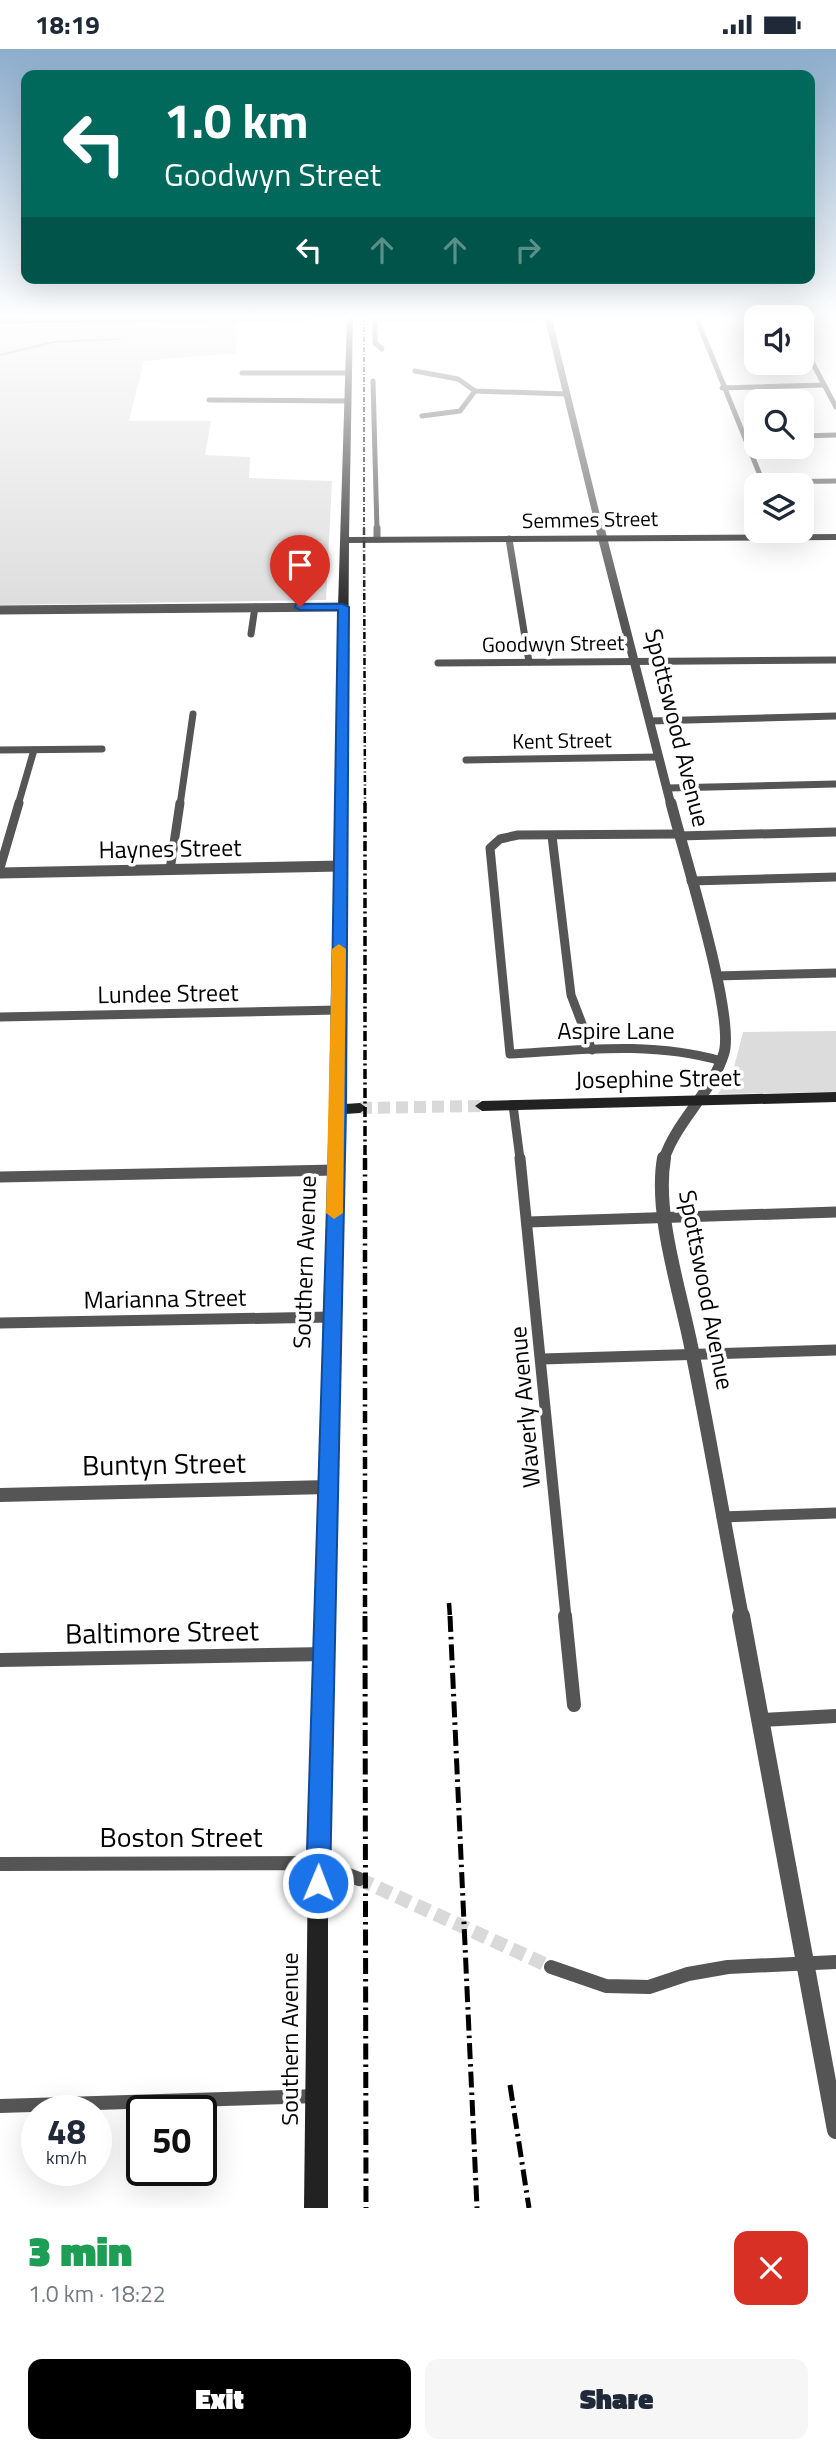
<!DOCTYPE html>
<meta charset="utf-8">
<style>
:root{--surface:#fff;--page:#f6f6f7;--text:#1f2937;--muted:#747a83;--accent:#000}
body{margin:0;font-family:"Titillium Web",sans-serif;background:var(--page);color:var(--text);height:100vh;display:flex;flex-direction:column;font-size:26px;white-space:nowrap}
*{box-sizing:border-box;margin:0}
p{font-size:23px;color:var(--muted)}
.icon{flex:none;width:38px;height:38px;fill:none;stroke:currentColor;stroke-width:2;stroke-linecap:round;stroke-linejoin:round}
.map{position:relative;height:2159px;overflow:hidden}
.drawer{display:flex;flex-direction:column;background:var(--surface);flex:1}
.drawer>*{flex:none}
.guide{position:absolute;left:21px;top:21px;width:794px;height:214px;border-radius:14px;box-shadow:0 7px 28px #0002;background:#00695c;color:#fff;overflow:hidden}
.buttons{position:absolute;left:744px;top:256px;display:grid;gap:14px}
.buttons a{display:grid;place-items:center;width:70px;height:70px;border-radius:14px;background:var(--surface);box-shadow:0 7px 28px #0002;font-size:35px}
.speed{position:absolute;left:21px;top:2046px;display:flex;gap:14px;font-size:35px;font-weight:700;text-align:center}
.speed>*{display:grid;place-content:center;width:91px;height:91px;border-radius:50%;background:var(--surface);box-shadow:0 7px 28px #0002;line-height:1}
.speed small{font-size:18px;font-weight:400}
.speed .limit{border:4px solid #111;border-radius:10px;background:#fff;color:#111}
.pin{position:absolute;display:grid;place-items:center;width:60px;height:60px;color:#fff;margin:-72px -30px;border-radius:50% 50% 50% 0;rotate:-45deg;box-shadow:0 0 7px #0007}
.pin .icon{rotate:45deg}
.me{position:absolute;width:77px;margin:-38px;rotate:1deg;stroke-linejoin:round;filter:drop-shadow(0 0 5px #0008)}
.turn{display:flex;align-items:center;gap:24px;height:147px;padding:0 28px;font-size:32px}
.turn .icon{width:91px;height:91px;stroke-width:2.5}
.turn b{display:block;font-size:49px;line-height:60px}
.lanes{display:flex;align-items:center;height:66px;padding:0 28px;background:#0003;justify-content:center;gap:35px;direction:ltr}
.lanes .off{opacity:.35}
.round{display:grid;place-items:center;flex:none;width:74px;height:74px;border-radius:14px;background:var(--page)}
.head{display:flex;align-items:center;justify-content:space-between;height:119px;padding:0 28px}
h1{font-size:42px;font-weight:800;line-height:52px;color:#1e9e55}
.action{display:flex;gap:14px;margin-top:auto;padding:14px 28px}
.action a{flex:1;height:80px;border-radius:14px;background:var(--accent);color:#fff;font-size:28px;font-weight:800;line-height:80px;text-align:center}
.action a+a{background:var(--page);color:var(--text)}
.status{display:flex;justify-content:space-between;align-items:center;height:49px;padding:0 35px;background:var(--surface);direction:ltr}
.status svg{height:19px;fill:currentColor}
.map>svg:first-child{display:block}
</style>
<div class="status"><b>18:19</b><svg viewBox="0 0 49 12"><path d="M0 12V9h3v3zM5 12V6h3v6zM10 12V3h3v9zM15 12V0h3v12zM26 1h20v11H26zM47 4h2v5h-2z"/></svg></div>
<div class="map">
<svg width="836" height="2159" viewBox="0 0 836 2159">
<rect width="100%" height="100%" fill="#fff"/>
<g fill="#dcdcdc">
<polygon points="237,271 236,304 144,312 129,372 211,372 205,406 250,408 249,429 332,432 326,551 0,556 0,273"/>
<polygon points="836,982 836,1043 718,1045 733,1022 743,983"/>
</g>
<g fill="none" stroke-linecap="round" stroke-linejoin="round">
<polyline stroke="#a3a3a3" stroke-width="2" points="0,306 54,293 120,290"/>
<polyline stroke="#d9d9d9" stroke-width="14" stroke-dasharray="14 7" stroke-linecap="butt" points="359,1830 551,1918"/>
<polyline stroke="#d9d9d9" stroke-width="12" stroke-dasharray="12 6" stroke-linecap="butt" points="360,1059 482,1057"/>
<g stroke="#555" stroke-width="5">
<polyline points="375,268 375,294 382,300"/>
<polyline points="696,268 764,436"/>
<polyline points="375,270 548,269"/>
<polyline points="802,294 836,358"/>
<polyline points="415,322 458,330 475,342 567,345"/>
<polyline points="242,324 349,324"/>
<polyline points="373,332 377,481"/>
<polyline points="722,339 824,336"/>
<polyline points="209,351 348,352"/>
<polyline points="422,367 460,362 475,342"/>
<polyline points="802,387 836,386"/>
<polyline points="763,433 836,432"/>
</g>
<g stroke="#555" stroke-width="7">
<polyline points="377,479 377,490"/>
<polyline points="509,490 529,613"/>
<polyline points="251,585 255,558"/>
<polyline points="438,614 836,611"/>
<polyline points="650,672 836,667"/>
<polyline points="0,701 102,700"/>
<polyline points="466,711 659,708"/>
<polyline points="668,739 836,735"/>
<polyline points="18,756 34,701"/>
<polyline points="180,756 193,665"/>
</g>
<g stroke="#555" stroke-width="9">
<path d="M 679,785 L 518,786 L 500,790 L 490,799 L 510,1005 C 581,1001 652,992 721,1012"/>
<polyline points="552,787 571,946 592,1001"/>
<polyline points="679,787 836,783"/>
<polyline points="0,819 19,754"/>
<polyline points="170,821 180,754"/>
<polyline points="691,832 836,828"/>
<polyline points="716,927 836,924"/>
<polyline points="0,968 338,961"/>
<polyline points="513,1056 520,1110"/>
</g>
<g stroke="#555" stroke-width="11">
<polyline points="520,1109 566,1568"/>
<polyline points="0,1128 335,1121"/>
<polyline points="528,1173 836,1163"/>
<polyline points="0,1274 331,1268"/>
<polyline points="542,1310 836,1301"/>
<polyline points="722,1468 836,1464"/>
</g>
<g stroke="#555" stroke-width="14">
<polyline points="565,1567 574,1656"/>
<polyline points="0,1611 326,1605"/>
<polyline points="760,1671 836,1667"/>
<polyline points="0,1815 318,1814 359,1830"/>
<polyline points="551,1918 606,1937 649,1938 688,1925 728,1918 836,1913"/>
<polyline points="0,2057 318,2047"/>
</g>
<g stroke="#555" stroke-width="7">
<polyline points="548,268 600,481"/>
<polyline points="0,271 312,268"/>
</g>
<g stroke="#555" stroke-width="9">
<polyline points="600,479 671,756"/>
<polyline points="0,561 343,558"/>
</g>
<g stroke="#555" stroke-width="11">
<polyline points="0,824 341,817"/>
<path d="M 664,1110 C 677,1071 712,1044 724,1004 C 735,965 683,802 671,754"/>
</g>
<g stroke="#555" stroke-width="14">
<path d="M 664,1109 C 654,1166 681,1244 692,1302 C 710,1390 725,1480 742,1568"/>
<polyline points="0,1446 329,1438"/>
</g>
<polyline stroke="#555" stroke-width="18" points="741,1567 836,2081"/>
<g fill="#222" fill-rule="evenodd">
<polygon points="347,268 353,268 349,488 836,485 836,491 349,494 345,1055 360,1054 367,1059 360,1064 345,1065 339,1268 335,1605 328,1814 328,2159 304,2159 308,1814 317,1605 323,1268 331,1060 338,558"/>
<polygon points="836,1043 836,1053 482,1062 475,1057 482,1052"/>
</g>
<polyline stroke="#000" stroke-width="2" stroke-dasharray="5 2 1 2" stroke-linecap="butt" points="364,268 364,481"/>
<polyline stroke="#000" stroke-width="2.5" stroke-dasharray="7 2.5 1 2.5" stroke-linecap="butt" points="364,479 365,756"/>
<polyline stroke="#000" stroke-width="3.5" stroke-dasharray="10 3.5 2 3.5" stroke-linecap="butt" points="365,754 365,1110"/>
<g stroke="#000" stroke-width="4.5" stroke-dasharray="12 4.5 2 4.5" stroke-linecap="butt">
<polyline points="365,1109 365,1568"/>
<polyline points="449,1554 450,1568"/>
</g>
<g stroke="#000" stroke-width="5" stroke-dasharray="16 5 2.5 5" stroke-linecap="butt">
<polyline points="365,1567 366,2159"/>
<polyline points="450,1567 477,2159"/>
<polyline points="510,2036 529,2159"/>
</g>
</g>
<linearGradient id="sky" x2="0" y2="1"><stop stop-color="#8cadcc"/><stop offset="0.47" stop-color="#fff"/><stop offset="1" stop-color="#fff" stop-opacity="0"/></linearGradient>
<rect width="836" height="570" fill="url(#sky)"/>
<polygon fill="#1a73e8" stroke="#114b97" stroke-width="2" points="296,555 343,555 349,558 346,1060 330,1834 326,1842 318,1846 309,1842 306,1834 330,1060 338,561 300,561 295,558"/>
<polygon fill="#f59e0b" points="339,895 346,900 343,1164 334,1170 326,1164 332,900"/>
<g text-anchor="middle" stroke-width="7" stroke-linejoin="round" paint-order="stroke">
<g font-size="21" fill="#000" stroke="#fff">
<text transform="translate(590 471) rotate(-1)" y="7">Semmes Street</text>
<text transform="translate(553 595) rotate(-1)" y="7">Goodwyn Street</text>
<text transform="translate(562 692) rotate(-1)" y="7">Kent Street</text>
</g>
<g font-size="24" fill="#000" stroke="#fff">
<text transform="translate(677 679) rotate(76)" y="8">Spottswood Avenue</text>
<text transform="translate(170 800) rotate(-1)" y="8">Haynes Street</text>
<text transform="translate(168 945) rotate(-1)" y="8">Lundee Street</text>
<text x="616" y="990">Aspire Lane</text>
<text transform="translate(658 1030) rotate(-1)" y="8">Josephine Street</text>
<text transform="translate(305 1213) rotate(-88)" y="8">Southern Avenue</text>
<text transform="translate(706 1241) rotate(79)" y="8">Spottswood Avenue</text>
<text transform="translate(165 1250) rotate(-1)" y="8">Marianna Street</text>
<text transform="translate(525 1358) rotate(-95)" y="8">Waverly Avenue</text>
<text transform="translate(290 1990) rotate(-90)" y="8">Southern Avenue</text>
</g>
<g font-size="28" fill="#000" stroke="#fff">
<text transform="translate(164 1415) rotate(-1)" y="10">Buntyn Street</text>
<text transform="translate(162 1583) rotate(-1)" y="10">Baltimore Street</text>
<text x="181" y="1798">Boston Street</text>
</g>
</g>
</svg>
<div class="buttons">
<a><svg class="icon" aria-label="sound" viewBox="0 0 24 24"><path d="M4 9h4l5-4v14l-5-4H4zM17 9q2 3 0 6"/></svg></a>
<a><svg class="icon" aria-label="search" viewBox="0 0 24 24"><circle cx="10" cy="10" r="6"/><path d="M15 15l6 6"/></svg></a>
<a><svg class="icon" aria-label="layers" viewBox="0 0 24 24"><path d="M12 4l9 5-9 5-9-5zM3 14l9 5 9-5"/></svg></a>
</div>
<div class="speed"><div>48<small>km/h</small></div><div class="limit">50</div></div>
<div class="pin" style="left:300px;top:558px;background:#d93025"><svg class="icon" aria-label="arrive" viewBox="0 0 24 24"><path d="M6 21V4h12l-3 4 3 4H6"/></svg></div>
<svg class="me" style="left:318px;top:1834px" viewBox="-20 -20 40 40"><circle r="17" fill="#1a73e8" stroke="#fff" stroke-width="3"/><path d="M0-11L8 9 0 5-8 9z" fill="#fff"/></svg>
<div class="guide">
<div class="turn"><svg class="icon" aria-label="left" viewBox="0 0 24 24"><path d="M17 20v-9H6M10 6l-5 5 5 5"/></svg><div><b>1.0 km</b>Goodwyn Street</div></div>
<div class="lanes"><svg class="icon" aria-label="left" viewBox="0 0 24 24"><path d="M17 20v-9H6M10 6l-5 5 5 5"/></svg><svg class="icon off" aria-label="ahead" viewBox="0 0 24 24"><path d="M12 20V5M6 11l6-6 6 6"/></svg><svg class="icon off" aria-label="ahead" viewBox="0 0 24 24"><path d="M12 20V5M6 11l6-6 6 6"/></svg><svg class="icon off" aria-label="right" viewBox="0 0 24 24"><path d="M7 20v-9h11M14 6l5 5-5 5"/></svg></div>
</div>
</div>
<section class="drawer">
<div class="head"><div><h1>3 min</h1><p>1.0 km · 18:22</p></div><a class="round" style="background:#d93025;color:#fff"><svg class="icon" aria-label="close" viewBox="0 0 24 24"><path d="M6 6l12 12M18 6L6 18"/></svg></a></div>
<div class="action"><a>Exit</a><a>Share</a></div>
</section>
